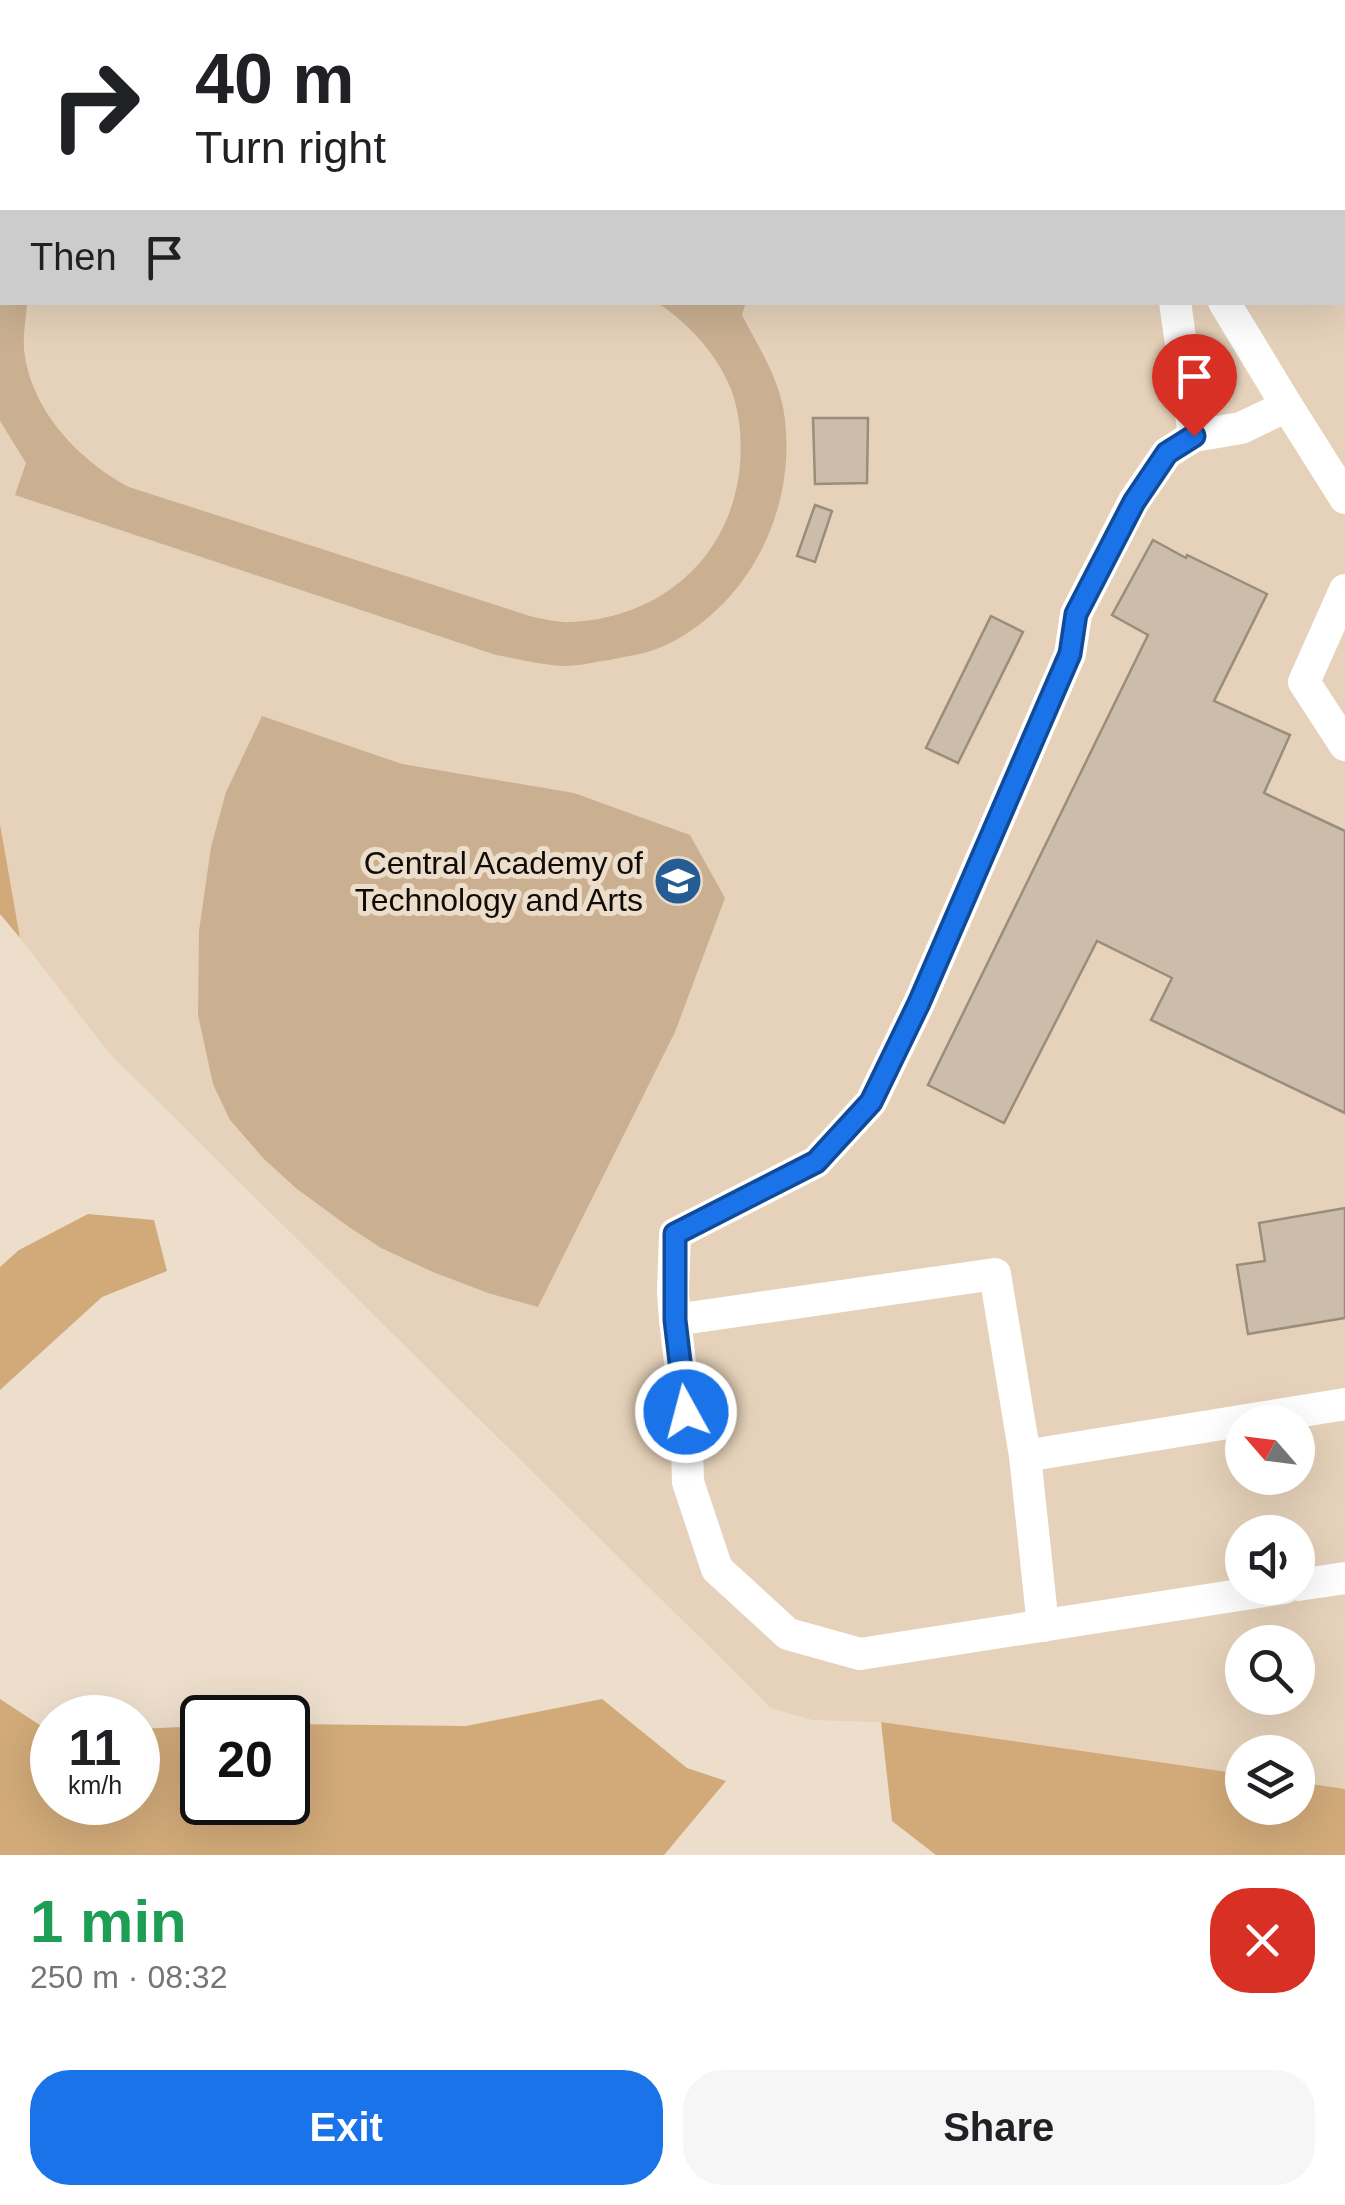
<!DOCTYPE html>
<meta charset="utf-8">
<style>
:root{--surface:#fff;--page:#f6f6f6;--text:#202124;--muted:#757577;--accent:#1a73e8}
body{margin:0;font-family:Helvetica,sans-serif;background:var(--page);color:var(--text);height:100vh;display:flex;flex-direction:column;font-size:38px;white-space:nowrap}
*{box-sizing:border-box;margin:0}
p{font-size:32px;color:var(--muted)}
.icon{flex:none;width:55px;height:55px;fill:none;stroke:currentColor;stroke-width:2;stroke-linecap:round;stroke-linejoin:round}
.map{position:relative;height:1855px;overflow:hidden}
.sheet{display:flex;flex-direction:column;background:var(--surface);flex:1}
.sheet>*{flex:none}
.hud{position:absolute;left:0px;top:0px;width:1345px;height:305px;box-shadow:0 10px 40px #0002;background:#fff;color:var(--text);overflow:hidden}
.needle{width:65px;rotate:298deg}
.controls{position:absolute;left:1225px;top:1405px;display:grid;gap:20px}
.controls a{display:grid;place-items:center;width:90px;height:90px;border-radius:50%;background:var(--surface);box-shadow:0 10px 40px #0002;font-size:50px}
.speed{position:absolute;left:30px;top:1695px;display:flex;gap:20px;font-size:50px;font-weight:700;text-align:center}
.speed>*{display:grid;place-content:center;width:130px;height:130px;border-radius:50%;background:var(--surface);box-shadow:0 10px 40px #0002;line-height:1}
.speed small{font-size:25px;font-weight:400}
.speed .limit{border:5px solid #111;border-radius:15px;background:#fff;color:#111}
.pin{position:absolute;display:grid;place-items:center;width:85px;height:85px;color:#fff;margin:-102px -42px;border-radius:50% 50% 50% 0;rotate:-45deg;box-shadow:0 0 10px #0007}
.pin .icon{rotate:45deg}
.me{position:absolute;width:110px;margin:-55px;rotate:353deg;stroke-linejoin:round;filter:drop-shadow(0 0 8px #0008)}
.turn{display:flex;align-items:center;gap:35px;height:210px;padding:0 30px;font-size:45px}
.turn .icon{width:130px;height:130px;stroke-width:2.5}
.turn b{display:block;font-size:70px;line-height:85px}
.then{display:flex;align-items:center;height:95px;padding:0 30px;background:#0003;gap:20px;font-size:38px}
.round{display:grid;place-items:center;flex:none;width:105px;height:105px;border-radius:40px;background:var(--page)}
.summary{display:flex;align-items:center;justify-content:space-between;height:170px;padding:0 30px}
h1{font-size:60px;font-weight:700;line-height:75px;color:#1e9e55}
.button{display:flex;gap:20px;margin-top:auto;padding:20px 30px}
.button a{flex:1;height:115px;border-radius:40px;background:var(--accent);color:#fff;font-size:40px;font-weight:700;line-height:115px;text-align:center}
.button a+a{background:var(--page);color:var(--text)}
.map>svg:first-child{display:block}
</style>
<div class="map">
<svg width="1345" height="1855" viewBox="0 0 1345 1855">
<rect width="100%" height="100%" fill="#eddecc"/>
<path fill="#e6d2ba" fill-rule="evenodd" d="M 0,0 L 1345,0 L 1345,1789 L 1298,1782 L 1298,1752 L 1242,1752 L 1242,1774 L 881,1722 L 812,1720 L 771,1708 L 109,1053 L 20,938 L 0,824 ZM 2,2 L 1342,2 L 1342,302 L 2,302 ZM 1242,1422 L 1298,1422 L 1298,1478 L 1242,1478 ZM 1242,1532 L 1298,1532 L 1298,1588 L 1242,1588 ZM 1242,1642 L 1298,1642 L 1298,1698 L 1242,1698 Z"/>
<g fill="#cab091">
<polygon points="429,0 744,0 743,2 429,2"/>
<polygon points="893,0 1057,0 1043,2 894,2"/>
<polygon points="1116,0 1287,0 1288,2 1117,2"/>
<path d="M 2,230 L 2,302 L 27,303 C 26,318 23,334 24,349 C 30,409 78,460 129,487 L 533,617 C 545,619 559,623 571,622 C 662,618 732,556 740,465 C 742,440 740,413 731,389 C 716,353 690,325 658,303 L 746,302 L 742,315 C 758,346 779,378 784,413 C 798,505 752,602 668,644 C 651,653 629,656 609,660 C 595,662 579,666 564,666 C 541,665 518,659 496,655 L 15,495 L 26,463 L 0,421 L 0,234 Z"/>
<polygon points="262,716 402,764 574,793 690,835 725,898 675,1032 538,1307 488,1293 433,1272 381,1248 349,1227 297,1189 264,1159 230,1120 213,1084 198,1015 199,931 211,847 226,792"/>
</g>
<g fill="#d2aa79">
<polygon points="0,824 20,938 0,914"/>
<polygon points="88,1214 154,1220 167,1271 102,1297 0,1390 0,1267 19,1250"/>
<polygon points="0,1699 52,1733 52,1802 138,1802 138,1729 202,1726 202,1802 288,1802 288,1724 466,1726 602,1699 687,1768 726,1781 664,1855 0,1855"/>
<polygon points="881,1722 1242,1774 1242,1808 1298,1808 1298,1782 1345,1789 1345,1855 936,1855 892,1821"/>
</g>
<g fill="#ccbdab" stroke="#9b8d7c" stroke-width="2.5">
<polygon points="813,418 868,418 867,483 815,484"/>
<polygon points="815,505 832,511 815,562 797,556"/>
<polygon points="1153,540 1186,558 1187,555 1267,594 1214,701 1290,735 1264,793 1345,831 1345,1113 1151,1020 1172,978 1097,941 1004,1123 928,1085 1148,635 1112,615"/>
<polygon points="991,616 1023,632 958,763 926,748"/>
<polygon points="1345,1208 1345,1318 1248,1334 1237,1265 1265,1261 1259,1223"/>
</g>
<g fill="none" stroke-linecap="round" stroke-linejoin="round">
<g stroke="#fff" stroke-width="32">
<polyline points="1342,43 1345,42"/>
<polyline points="1342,193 1345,198"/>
<polyline points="1342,232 1345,231"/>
<polyline points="1287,406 1345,498"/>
<polyline points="1194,436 1241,428 1287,406 1224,302"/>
<polyline points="1345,590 1304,682 1345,745"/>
<polyline points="675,1320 673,1292 675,1234 816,1162 871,1102 919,1003 1070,654 1076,614 1134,501 1167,453 1194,436 1175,302"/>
<polyline points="1025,1456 1043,1626"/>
<polyline points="1298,1585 1345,1578"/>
<polyline points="1284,1588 860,1654 788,1634 717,1569 688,1482 686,1412 675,1320 995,1274 1025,1456 1345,1404"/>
</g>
</g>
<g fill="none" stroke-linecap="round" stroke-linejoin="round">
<g stroke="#114b97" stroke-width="25">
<polyline id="route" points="686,1412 675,1320 675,1234 816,1162 871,1102 919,1003 1070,654 1076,614 1134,502 1167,453 1194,436"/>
</g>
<use href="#route" stroke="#1a73e8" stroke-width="18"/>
</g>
<defs>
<g id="school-disc" transform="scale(2.5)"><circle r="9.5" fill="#265c94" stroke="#eddecc"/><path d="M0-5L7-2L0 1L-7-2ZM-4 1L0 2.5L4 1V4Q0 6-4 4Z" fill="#fff"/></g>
</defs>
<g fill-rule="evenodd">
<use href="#school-disc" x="678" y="881"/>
</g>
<g text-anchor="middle" stroke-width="10" stroke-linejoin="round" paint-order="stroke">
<g font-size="32" fill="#110c07" stroke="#eddecc" text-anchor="end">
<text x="643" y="874">Central Academy of<tspan x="643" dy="37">Technology and Arts</tspan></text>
</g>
</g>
</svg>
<div class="controls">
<a><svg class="needle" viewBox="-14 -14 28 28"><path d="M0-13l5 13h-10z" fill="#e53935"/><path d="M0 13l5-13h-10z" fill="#757577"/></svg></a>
<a><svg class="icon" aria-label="sound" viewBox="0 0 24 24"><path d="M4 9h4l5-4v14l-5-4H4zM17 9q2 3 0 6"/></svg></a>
<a><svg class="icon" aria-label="search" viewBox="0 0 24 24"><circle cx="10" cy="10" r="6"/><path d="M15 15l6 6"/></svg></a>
<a><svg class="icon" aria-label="layers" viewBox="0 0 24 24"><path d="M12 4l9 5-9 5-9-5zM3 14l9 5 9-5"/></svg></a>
</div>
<div class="speed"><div>11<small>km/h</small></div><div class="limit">20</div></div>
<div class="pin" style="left:1194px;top:436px;background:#d93025"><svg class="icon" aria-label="arrive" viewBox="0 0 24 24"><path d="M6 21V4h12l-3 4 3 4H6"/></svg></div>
<svg class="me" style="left:686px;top:1412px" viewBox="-20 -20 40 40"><circle r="17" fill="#1a73e8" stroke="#fff" stroke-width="3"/><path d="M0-11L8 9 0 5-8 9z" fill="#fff"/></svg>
<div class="hud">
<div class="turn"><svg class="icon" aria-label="right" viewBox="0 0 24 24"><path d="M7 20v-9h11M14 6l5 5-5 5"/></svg><div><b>40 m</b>Turn right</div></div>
<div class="then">Then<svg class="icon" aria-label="arrive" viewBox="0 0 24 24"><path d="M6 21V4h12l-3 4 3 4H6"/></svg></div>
</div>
</div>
<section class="sheet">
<div class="summary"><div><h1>1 min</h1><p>250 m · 08:32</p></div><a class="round" style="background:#d93025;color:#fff"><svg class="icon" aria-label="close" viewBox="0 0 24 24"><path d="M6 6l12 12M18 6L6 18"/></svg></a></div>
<div class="button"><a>Exit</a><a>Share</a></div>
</section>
